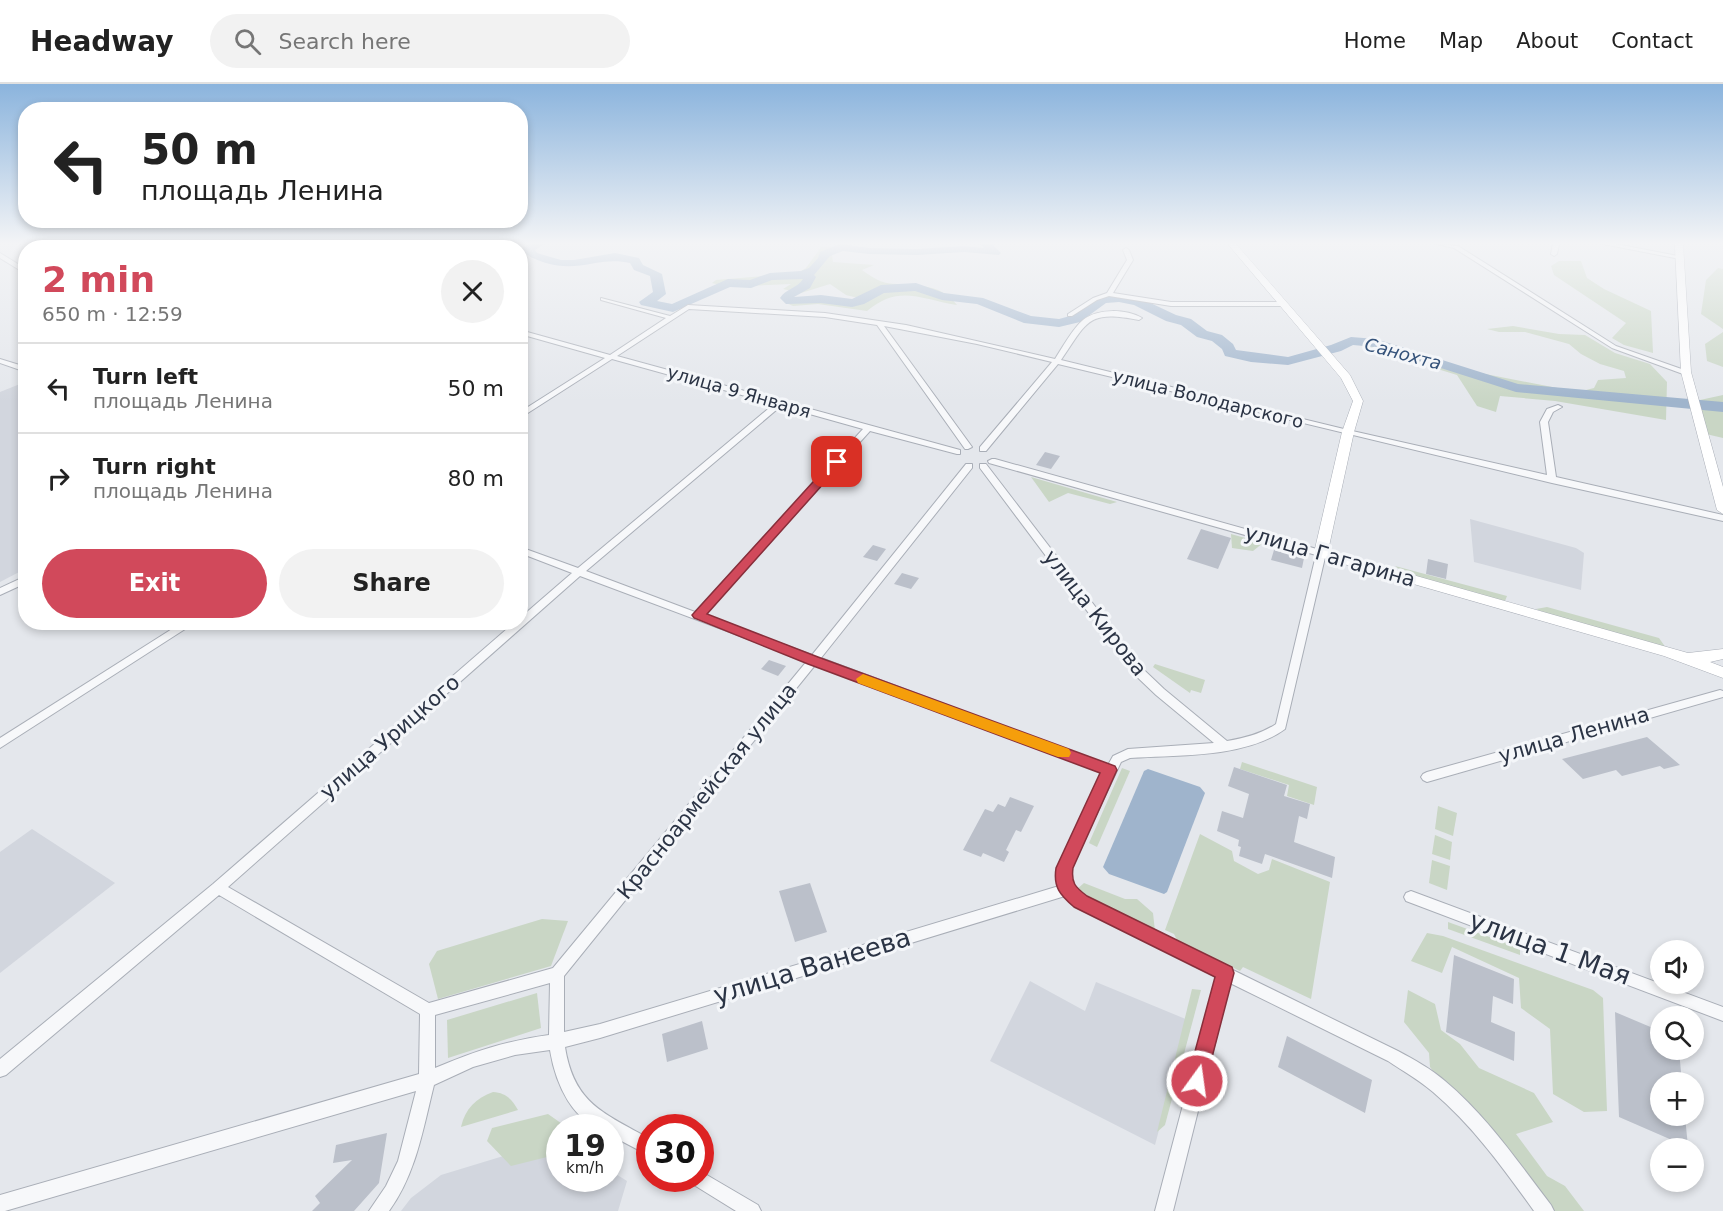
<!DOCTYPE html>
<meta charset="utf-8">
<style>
:root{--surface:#fff;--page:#f2f2f2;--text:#222;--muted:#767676;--line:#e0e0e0;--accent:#d1495b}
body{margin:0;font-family:"DejaVu Sans",sans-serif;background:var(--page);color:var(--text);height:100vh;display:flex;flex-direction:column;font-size:22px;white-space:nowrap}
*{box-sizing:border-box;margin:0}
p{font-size:20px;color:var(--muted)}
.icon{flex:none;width:33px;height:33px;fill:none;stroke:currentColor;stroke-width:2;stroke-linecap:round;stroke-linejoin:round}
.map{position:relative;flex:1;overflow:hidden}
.details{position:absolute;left:18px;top:156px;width:510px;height:390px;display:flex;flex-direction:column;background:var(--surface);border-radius:24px;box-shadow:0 3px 9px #0003}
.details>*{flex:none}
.top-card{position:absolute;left:18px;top:18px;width:510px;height:126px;border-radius:24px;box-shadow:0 3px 9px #0003;background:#fff;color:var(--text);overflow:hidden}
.fabs{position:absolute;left:1650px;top:856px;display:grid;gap:12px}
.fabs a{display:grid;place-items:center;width:54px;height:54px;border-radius:50%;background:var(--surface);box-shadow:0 3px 9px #0003;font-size:30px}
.speed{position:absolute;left:546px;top:1030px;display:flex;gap:12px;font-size:30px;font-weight:700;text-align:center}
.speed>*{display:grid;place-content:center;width:78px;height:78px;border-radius:50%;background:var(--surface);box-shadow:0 3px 9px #0003;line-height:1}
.speed small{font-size:15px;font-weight:400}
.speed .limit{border:9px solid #d22;background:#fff;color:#111}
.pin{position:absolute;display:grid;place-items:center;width:51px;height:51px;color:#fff;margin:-26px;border-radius:12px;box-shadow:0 3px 9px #0006}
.me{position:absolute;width:66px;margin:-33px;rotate:14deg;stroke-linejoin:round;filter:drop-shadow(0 0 4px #0008)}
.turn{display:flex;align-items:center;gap:21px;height:126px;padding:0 24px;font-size:27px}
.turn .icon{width:78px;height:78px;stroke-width:2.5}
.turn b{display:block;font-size:42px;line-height:51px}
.round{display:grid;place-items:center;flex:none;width:63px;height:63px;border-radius:32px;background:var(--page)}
.summary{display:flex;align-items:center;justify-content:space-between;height:102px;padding:0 24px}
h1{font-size:36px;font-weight:700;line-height:45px;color:var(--accent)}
.cta{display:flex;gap:12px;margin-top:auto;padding:12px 24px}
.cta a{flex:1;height:69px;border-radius:36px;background:var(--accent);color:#fff;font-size:24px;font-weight:700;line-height:69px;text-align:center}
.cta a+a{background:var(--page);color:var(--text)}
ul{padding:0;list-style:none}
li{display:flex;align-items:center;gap:18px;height:90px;padding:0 24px;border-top:2px solid var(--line)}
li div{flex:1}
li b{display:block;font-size:22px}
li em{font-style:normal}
header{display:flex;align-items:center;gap:36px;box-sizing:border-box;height:84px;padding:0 30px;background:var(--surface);border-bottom:2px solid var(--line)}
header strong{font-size:28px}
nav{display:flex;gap:33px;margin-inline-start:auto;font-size:21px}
.search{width:420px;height:54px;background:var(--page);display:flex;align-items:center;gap:15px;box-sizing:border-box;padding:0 21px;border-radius:33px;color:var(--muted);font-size:22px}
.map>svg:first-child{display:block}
</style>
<header>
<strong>Headway</strong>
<div class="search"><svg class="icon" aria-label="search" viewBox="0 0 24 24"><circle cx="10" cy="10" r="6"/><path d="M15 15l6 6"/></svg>Search here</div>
<nav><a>Home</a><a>Map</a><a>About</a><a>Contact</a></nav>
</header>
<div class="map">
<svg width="1723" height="1127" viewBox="0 0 1723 1127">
<rect width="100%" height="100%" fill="#e4e7ec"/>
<g fill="#d2d6de">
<polygon points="25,298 25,485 0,498 0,308"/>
<polygon points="1470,435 1576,464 1584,469 1581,506 1474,478"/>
<polygon points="32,745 115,799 0,889 0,768"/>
<polygon points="1030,897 1085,927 1096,898 1188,936 1155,1061 990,977"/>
<polygon points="559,1055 560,1095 610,1095 611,1087 627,1097 618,1127 401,1127 411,1114 441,1091"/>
</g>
<g fill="#c9d6c5">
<path d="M 821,163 L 831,163 L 833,178 L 874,181 L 862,186 C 869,191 879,198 887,199 C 915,203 938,197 957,221 C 920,215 899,200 867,227 L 818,220 L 793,222 L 784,218 L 820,212 L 849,216 L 858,214 L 846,211 L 830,200 L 801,209 L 783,205 L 791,200 L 727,203 L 712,199 L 716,196 L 798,189 L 806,184 Z"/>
<polygon points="1559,177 1581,177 1587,194 1604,205 1651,227 1653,269 1624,261 1612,254 1626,239 1554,191 1551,182"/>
<polygon points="1718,184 1723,185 1723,245 1701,230 1706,196"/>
<polygon points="1513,242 1559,250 1585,251 1615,269 1650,280 1667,298 1666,336 1555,317 1500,312 1496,328 1477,322 1457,291 1369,264 1376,257 1470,287 1578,308 1594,304 1598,296 1626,294 1624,287 1600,280 1581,270 1569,260 1525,248 1499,248 1487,245"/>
<polygon points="1723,248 1723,283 1707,277 1705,260"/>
<polygon points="1723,311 1723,354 1706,350 1700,316"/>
<polygon points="1031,393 1117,418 1110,420 1068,409 1049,418"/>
<polygon points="1231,450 1263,459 1253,467 1232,464"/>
<polygon points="1395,482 1507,512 1505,517 1407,491"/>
<polygon points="1547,523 1659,554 1666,564 1545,529 1536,525"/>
<polygon points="1155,580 1205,596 1201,609 1191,606 1190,609 1153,583"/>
<polygon points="1242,678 1317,703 1314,721 1287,712 1289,701 1240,685"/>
<polygon points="1122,684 1130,687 1097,763 1089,759"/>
<polygon points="1438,722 1457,729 1453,752 1435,745"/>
<polygon points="1200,750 1232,767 1234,777 1258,790 1269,786 1272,775 1330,798 1311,915 1243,883 1240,887 1177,856 1174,850 1165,846"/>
<polygon points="1435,751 1452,758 1450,776 1432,770"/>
<polygon points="1432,776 1450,782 1447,806 1429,799"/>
<polygon points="1084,799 1125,815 1137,815 1153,829 1155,847 1113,827 1076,806"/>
<polygon points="542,835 568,837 551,882 438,915 429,880 437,867"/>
<polygon points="1448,838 1520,864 1520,871 1448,845"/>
<polygon points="1427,849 1443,852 1593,906 1603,914 1607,1027 1584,1028 1553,1010 1550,945 1521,924 1519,894 1452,863 1442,889 1411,877"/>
<polygon points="1192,905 1201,906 1165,1041 1157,1048"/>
<polygon points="1408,906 1435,920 1441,946 1460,960 1479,984 1534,1009 1553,1038 1516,1050 1547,1092 1565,1102 1584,1127 1539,1127 1430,983 1429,969 1404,938"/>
<polygon points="537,909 541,944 448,974 447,936"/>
<path d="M 493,1008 C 506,1009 512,1015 518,1026 L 461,1043 C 465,1025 476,1014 493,1008 Z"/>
<polygon points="548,1030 568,1044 560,1044 559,1070 511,1082 487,1057 492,1044"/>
</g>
<polygon fill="#9fb4cc" points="1148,685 1200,703 1205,709 1167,808 1164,810 1109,790 1103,783 1144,687"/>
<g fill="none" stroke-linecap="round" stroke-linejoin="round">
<path fill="#9fb4cc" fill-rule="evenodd" d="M 529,160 L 544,160 L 535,166 L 537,169 L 561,176 L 574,176 L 615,169 L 639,174 L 643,181 L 662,190 L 666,210 L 657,217 L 672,220 L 728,195 L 750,196 L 770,189 L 801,187 L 809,184 L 818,174 L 820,168 L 840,160 L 869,164 L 917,165 L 964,162 L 984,164 L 980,160 L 992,160 L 1001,169 L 999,171 L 964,168 L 917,171 L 869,170 L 843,167 L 830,172 L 814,191 L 816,193 L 810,204 L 794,213 L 821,211 L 852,215 L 881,201 L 916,199 L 944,209 L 983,214 L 1031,232 L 1059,235 L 1070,232 L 1099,213 L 1119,210 L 1142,215 L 1176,231 L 1191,235 L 1207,247 L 1222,251 L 1233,260 L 1236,266 L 1288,273 L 1331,261 L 1351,253 L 1376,255 L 1518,300 L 1723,318 L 1723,328 L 1516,308 L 1375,263 L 1353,261 L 1341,267 L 1288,281 L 1251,278 L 1225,272 L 1222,265 L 1212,257 L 1197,253 L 1181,241 L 1166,237 L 1134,221 L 1119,218 L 1106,219 L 1080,238 L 1059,243 L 1024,239 L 977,220 L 942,216 L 915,207 L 884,209 L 864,220 L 852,223 L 821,219 L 786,220 L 780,214 C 785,205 798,204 803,195 L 772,196 L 751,204 L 730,203 L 673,228 L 641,221 L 639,218 L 653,208 L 650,192 L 634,186 L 630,179 C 599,172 580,189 546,179 C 535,175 529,174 522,165 Z"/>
</g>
<g fill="#bbc0ca">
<polygon points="1045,368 1060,372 1051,385 1036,381"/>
<polygon points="1201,445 1231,454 1218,485 1187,475"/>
<polygon points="873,461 886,465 877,477 863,473"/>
<polygon points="1274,466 1304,474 1302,484 1271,476"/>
<polygon points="1428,475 1448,480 1446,495 1426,490"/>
<polygon points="902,489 919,494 911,505 894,500"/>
<polygon points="769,576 786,582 778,592 761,585"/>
<polygon points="1647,653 1680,681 1664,685 1660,682 1622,692 1616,686 1583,695 1562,675"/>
<polygon points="1234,683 1287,701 1284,712 1310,720 1307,735 1299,732 1294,758 1335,773 1332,794 1265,770 1262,780 1239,772 1241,763 1238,762 1239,756 1217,747 1222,727 1243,734 1249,710 1228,702"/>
<polygon points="1010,713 1034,722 1021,748 1016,746 1006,766 1009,768 1004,778 983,769 981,773 963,766 985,725 993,728 998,720 1005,723"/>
<polygon points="810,799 827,848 795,858 779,807"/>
<polygon points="1454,871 1514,895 1513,920 1493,912 1491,938 1515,948 1514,977 1446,948"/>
<polygon points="1615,928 1660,947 1660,966 1679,966 1682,999 1660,999 1660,1032 1685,1032 1688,1063 1619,1033"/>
<polygon points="702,937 708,965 667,978 662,950"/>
<polygon points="1287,952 1372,996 1365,1029 1278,983"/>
<polygon points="387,1049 379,1099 354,1127 312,1127 320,1119 315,1112 352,1076 333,1079 336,1061"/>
</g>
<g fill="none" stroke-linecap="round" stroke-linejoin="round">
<g stroke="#a9aeb7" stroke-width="2">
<g id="street">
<polygon points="1437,160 1458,162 1616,262 1690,288 1683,290 1612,264 1454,164"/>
<polygon points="1553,160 1559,160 1557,170 1554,172 1551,170"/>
<polygon points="1603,160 1616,160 1683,173 1680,175"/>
<polygon points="1126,164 1129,166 1133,176 1113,209 1171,218 1282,218 1285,220 1282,222 1171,222 1109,212 1097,216 1072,232 1068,232 1068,230 1093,214 1107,209 1127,176 1123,166"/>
<polygon points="0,169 26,185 26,190 0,174"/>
<path d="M 601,214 L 670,232 L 688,221 L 825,229 L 906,241 L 1055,275 C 1062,264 1073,244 1083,236 C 1098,224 1126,225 1142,234 L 1139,236 C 1087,226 1088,237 1061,276 L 1348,346 L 1547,391 L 1540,338 L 1547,325 L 1558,321 L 1562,323 L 1553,328 L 1548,338 L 1556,393 L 1723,431 L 1723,437 L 1552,399 L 1058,280 L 986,367 L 980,367 L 980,363 L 1052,278 L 977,260 L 884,242 L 972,363 L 968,365 L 965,365 L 877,241 L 825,233 L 689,225 L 617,272 L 960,366 L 960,370 L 957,370 L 870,347 L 704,531 L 812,571 L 966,380 L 972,380 L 972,384 L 821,574 L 1108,681 L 1113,672 L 1128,665 L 1214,659 L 1156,611 L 1135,591 L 980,384 L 980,380 L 986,380 L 1143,585 L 1164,605 L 1227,657 C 1245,654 1261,650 1276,640 L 1316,471 L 989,379 L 988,377 L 992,375 L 995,375 L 1324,467 L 1326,469 L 1285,645 C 1246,674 1177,671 1130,674 L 1121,678 L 1071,784 L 1071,800 L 1086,814 L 1398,967 C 1415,976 1431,985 1445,997 C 1487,1032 1518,1078 1551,1121 L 1554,1127 L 1534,1127 C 1504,1085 1473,1042 1433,1008 C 1419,996 1403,987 1388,977 L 1230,899 L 1173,1127 L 1155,1127 L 1217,892 L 1076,822 L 1065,812 L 600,954 L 565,963 C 574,1020 604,1029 650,1055 L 650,1072 L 610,1051 L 610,1044 C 573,1044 555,997 550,966 L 515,971 L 473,983 L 434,1001 C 423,1045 416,1090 389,1127 L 369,1127 L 386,1102 L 398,1077 L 416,1007 L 5,1127 L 0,1127 L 0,1111 L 419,990 L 420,930 L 219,811 L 6,991 L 0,993 L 0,975 L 213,800 L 515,538 L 520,538 L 520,534 L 572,489 L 520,469 L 520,463 L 578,484 L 774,320 L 612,275 L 520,334 L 520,328 L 605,274 L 520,250 L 520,246 L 610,271 L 666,234 L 601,216 ZM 781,322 L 863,345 L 695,528 L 586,487 ZM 580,492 L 807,577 L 553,884 L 429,919 L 228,803 ZM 816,580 L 1104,689 L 1057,784 L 1059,802 L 600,940 L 564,948 L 564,892 ZM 550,899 L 549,951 C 505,957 475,967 435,984 L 435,931 Z"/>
<polygon points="0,275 26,283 26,288 0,279"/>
<polygon points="26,492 26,499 0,511 0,504"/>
<polygon points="183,538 196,538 0,664 0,654"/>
<polygon points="1720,606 1723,607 1723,613 1427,698 1423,696 1421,693 1423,690 1427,688"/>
<polygon points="1411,807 1723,923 1723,937 1406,817 1404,813 1406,809"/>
<polygon points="700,1087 758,1121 761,1127 736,1127 694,1101 692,1095 700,1095"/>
</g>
</g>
<g stroke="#a9aeb7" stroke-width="1">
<g id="secondary">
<polygon points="1228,160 1236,160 1350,291 1363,317 1354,348 1328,467 1688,569 1723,565 1723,575 1710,578 1723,583 1723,594 1664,572 1316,472 1314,469 1342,348 1353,317 1341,294"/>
<polygon points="1675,160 1683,160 1691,288 1723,403 1723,430 1717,426 1681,288"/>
</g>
</g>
<use href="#street" fill="#f7f8fa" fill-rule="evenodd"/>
<use href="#secondary" fill="#fff" fill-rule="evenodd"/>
</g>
<linearGradient id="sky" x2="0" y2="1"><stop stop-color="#8bb4dd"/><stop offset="0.5" stop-color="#f3f4f6"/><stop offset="1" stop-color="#f3f4f6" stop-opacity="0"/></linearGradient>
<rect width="1723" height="318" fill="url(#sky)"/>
<path fill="#d1495b" stroke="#882f3b" stroke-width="1.5" d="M 837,375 L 842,378 L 841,380 L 707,530 L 818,573 L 1115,682 L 1117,686 L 1073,784 C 1071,799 1075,803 1087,812 L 1232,883 L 1234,889 L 1204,1004 L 1197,1007 L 1190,1004 L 1187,997 L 1215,893 L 1074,823 C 1060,811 1053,803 1056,784 L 1100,689 L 808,580 L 694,534 L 692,531 L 833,376 Z"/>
<polygon fill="#f59e0b" points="863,590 1069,665 1071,669 1069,673 1058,673 858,599 856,595"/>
<g text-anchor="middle" stroke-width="6" stroke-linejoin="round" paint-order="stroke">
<g font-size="18" font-style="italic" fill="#34527a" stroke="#f4f6f9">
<text transform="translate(1403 270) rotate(15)" y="6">Санохта</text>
</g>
<g font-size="18" fill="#2b3445" stroke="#f4f6f9">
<text transform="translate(739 308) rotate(16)" y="6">улица 9 Января</text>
<text transform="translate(1208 315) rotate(14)" y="6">улица Володарского</text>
</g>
<g font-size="21" fill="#2b3445" stroke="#f4f6f9">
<text transform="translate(1330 472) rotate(16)" y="7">улица Гагарина</text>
<text transform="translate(1095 529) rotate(52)" y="7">улица Кирова</text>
<text transform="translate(1574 651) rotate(-16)" y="7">улица Ленина</text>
<text transform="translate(390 653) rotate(-41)" y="7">улица Урицкого</text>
<text transform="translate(707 707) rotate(-51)" y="7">Красноармейская улица</text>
</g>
<g font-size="26" fill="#2b3445" stroke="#f4f6f9">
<text transform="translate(1550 864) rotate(20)" y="9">улица 1 Мая</text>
<text transform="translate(812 882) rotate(-17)" y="9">улица Ванеева</text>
</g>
</g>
</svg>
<div class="fabs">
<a><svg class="icon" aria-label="sound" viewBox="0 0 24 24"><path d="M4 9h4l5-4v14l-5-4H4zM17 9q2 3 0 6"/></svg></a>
<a><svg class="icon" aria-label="search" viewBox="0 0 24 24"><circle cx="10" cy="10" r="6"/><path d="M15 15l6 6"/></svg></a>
<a>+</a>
<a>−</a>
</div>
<div class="speed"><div>19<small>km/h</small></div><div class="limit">30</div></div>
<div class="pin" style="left:837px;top:378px;background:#d93025"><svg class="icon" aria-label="arrive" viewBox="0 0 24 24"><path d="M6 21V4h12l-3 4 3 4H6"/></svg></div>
<svg class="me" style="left:1197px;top:997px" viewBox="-20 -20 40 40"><circle r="17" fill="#d1495b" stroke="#fff" stroke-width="3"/><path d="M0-11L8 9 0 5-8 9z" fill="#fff"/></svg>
<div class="top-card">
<div class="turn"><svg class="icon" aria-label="left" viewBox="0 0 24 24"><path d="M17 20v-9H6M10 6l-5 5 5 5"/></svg><div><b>50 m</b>площадь Ленина</div></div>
</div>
<section class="details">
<div class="summary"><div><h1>2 min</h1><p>650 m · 12:59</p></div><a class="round"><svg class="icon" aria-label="close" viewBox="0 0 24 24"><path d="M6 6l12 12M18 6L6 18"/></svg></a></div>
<ul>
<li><svg class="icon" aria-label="left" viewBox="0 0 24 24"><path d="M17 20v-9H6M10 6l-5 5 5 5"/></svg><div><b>Turn left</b><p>площадь Ленина</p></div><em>50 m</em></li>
<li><svg class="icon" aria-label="right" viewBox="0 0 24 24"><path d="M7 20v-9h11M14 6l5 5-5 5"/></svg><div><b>Turn right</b><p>площадь Ленина</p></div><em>80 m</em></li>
</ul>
<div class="cta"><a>Exit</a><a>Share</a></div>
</section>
</div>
